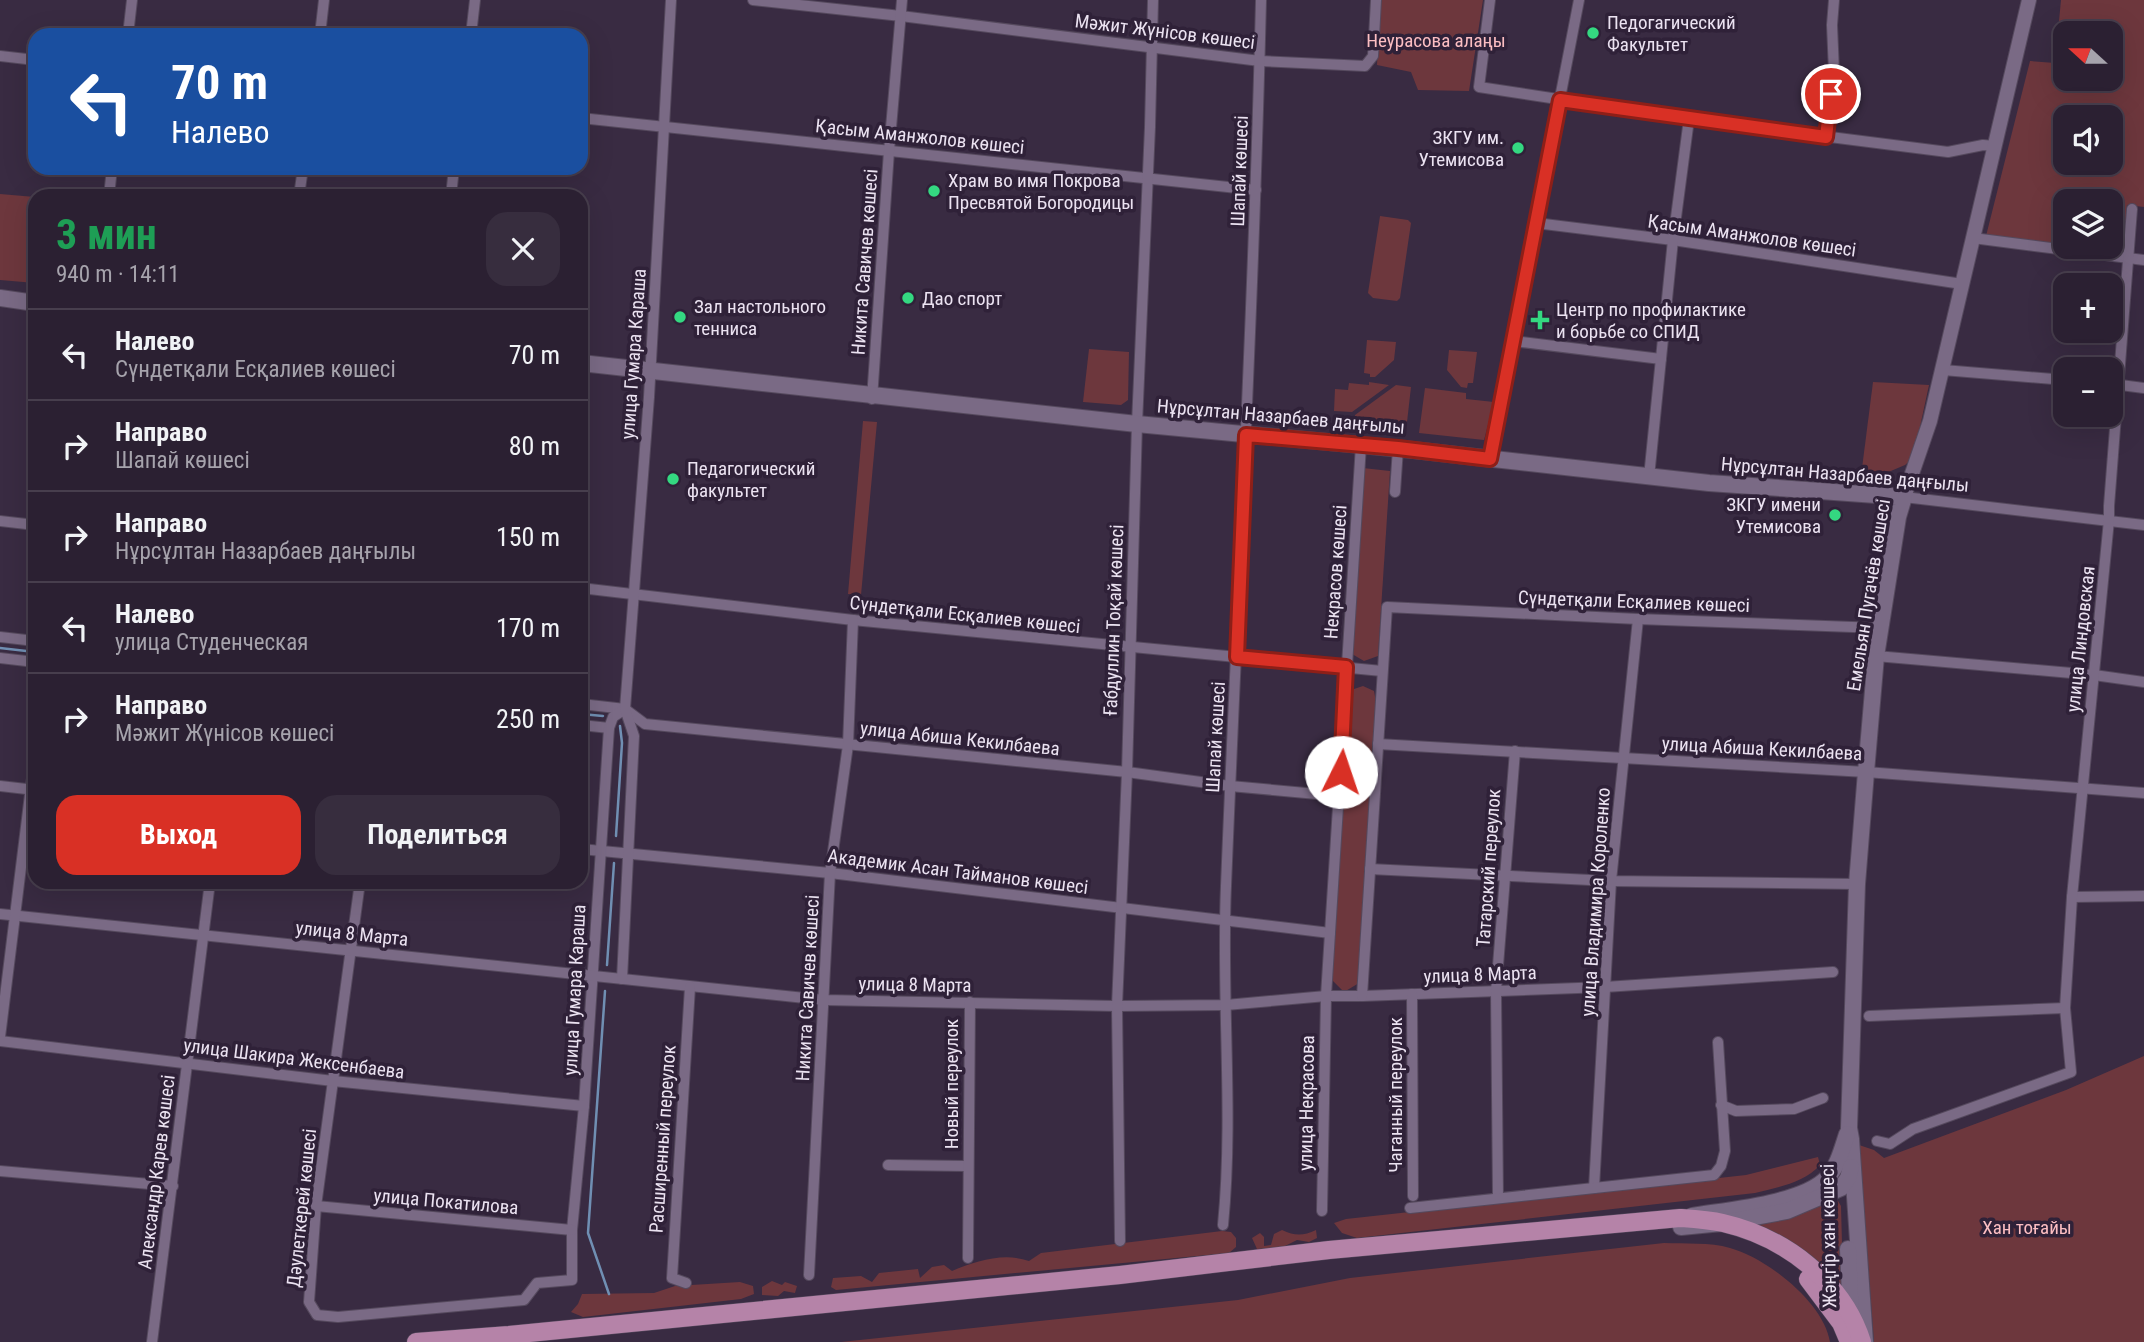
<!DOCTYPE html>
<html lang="ru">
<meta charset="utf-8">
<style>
:root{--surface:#2b2032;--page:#372d3e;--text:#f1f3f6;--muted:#a6a3ac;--line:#473e4d;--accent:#d93025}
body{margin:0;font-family:"Roboto Condensed",sans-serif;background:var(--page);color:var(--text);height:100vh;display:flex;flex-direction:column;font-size:26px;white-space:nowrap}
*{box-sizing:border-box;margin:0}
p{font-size:23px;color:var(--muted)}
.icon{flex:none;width:38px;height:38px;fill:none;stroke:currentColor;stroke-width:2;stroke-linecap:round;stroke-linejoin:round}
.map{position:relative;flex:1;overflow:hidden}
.panel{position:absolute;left:28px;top:189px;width:560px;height:700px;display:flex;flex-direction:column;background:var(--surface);border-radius:21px;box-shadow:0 7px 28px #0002,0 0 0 2px var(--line)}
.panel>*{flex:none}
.banner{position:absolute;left:28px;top:28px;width:560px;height:147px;border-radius:21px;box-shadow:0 7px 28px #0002,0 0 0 2px var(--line);background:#1a4fa0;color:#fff;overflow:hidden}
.needle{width:46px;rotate:291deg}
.tools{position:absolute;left:2053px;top:21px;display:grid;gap:14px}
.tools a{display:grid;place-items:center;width:70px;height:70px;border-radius:14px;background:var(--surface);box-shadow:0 7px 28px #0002,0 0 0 2px var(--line);font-size:35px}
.pin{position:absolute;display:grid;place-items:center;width:60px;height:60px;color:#fff;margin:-30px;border:4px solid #fff;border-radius:50%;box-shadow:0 2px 7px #0007}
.me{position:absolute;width:77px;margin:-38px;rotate:4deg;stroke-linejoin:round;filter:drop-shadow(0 0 5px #0008)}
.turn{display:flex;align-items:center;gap:24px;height:147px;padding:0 28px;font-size:32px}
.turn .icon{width:91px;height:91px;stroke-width:2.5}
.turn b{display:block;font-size:49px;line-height:60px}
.round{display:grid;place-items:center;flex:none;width:74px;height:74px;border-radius:21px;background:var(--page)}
.summary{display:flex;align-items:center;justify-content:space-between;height:119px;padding:0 28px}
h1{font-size:42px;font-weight:700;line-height:52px;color:#1e9e55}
.cta{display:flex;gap:14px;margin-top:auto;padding:14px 28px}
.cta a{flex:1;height:80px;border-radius:21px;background:var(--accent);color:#fff;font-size:28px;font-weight:700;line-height:80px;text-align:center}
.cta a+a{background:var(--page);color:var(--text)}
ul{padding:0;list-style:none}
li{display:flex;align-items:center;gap:21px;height:91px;padding:0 28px;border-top:2px solid var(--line)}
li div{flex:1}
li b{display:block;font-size:26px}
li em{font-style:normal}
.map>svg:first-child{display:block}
</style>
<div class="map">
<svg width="2144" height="1342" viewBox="0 0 2144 1342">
<rect width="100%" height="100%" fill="#392b42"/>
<g fill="#6d373d" fill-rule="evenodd">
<polygon points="1380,0 1483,0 1469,91 1418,90 1411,72 1377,65"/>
<path d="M 2061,0 L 2144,0 L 2144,207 L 2127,205 L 2123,252 L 2079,247 L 2110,247 L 2110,201 L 2065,201 L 2065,245 L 1986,236 L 2030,61 L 2055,63 ZM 2065,33 L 2110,33 L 2110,79 L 2065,79 ZM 2065,117 L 2110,117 L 2110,163 L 2065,163 Z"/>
<polygon points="0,194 35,197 35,283 0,280"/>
<polygon points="1380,216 1408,220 1411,223 1400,298 1397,301 1373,298 1368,293"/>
<polygon points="1367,340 1396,342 1394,360 1375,377 1370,377 1370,374 1364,373"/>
<polygon points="1089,349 1129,352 1128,400 1121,405 1083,402"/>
<polygon points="1449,350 1477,352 1473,383 1468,383 1467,388 1461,387 1447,370"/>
<polygon points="1369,382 1389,385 1352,412 1334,411 1335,389 1348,390 1349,383 1369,385"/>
<polygon points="1873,382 1929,385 1915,450 1911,460 1905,465 1860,484"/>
<polygon points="1396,385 1411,387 1406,431 1354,426 1355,415"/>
<polygon points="1425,388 1466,393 1466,399 1494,402 1484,440 1419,433"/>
<polygon points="863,421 877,422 861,595 848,594"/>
<polygon points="1363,468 1390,471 1378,656 1364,661 1352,654"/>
<polygon points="1363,686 1374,691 1376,702 1359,983 1344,992 1331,979 1349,700 1351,690"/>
<polygon points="2144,1056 2144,1342 1874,1342 1859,1145 1874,1150 1884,1158 2066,1090"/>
<path d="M 1818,1157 L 1820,1165 C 1804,1183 1778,1187 1755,1193 L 1357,1238 L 1342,1233 L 1334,1223 L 1346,1219 L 1746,1175 Z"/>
<polygon points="1831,1200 1838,1201 1841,1206 1843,1281 1841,1287 1754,1225"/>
<path d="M 1282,1230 C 1295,1236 1303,1236 1316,1230 L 1317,1238 L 1309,1242 L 1297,1240 L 1283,1247 L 1257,1249 L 1252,1238 L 1260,1233 L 1264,1237 L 1264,1246 L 1271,1245 L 1274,1234 Z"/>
<path d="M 1222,1231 L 1231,1232 L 1236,1238 L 1236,1247 L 1229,1253 L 836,1290 L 831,1287 L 833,1278 L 861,1276 L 872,1282 L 879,1273 L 918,1269 L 920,1278 L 932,1267 L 944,1265 L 952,1271 C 976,1261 1004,1252 1029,1261 L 1041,1253 Z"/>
<path d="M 1664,1243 C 1685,1244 1710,1242 1730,1248 C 1767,1258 1824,1303 1830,1342 L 841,1342 L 1238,1300 L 1350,1278 Z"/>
<polygon points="772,1281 782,1285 785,1282 797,1286 795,1293 784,1291 778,1296 762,1295 762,1287"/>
<polygon points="740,1282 753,1286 754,1294 741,1299 583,1317 571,1312 578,1304 582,1294 654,1293 675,1286"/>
</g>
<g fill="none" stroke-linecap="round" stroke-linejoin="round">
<g stroke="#708fb3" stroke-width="2.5">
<polyline points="0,648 35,652"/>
<polyline points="581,714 603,716"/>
<polyline points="616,836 622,743 620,726"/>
<polyline points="607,965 614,863"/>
<polyline points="605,991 588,1233 609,1294"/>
</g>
<g stroke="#55495d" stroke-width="12">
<g id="minor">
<polyline points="753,0 901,16 1260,61 1365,66 1373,56 1376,0"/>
<polyline points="1490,0 1479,87 1689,119 1948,152 1983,145 1994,146"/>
<polyline points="128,35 132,0"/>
<polyline points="320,35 324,0"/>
<polyline points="471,35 475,0"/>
<polyline points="0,56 35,60"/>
<polyline points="581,118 1256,190"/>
<polyline points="1826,137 1834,72 1832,25 1834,0"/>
<polyline points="109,196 112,168"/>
<polyline points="299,196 303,168"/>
<polyline points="451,196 454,168"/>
<polyline points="1536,223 1673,240 1962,284"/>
<polyline points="1973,238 2144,260"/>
<polyline points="1513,341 1661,359"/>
<polyline points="1943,370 2065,380"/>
<polyline points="2113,384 2144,388"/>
<polyline points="872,399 889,151 902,0"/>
<polyline points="1490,459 1579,0"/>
<polyline points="1649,477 1673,240 1689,119"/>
<polyline points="1395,492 1398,448"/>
<polyline points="1904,497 2144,525"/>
<polyline points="0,521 35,525"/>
<polyline points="581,588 853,620 1382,671"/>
<polyline points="0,637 35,641"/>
<polyline points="1876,656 2094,675 2144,682"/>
<polyline points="0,658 35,662"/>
<polyline points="581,704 625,709 645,724 1127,772 1230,786 1339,796"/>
<polyline points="581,725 609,728"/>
<polyline points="1378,744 1866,772 2144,793"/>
<polyline points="0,786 35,790"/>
<polyline points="581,849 830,873 1330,933"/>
<polyline points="1370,869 1611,881 1857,884"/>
<polyline points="360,882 316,1206 309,1302 317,1315 338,1317 524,1300 537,1283 572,1280 572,1230 584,1106 609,728 613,717 625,709"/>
<polyline points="2072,897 2144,896"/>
<polyline points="0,914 824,1000 1117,1006 1226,1005 1326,996 1362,996 1605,987 1833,972"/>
<polyline points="622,979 634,736 625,709 649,397 671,0"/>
<polyline points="1412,994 1413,1196"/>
<polyline points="1362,996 1387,607 1638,619 1880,628"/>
<polyline points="1869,1016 2065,1008"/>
<polyline points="0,1037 35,754"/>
<polyline points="0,1041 333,1081 584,1106"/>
<polyline points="1721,1105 1736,1111 1794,1109 1823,1098"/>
<polyline points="1877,1141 1890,1144 1913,1129 2071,1072 2065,1008 2072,897 2109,520 2109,506 2132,209"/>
<polyline points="888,1165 968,1166"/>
<polyline points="0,1171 173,1186"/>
<polyline points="1594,1188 1611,881 1638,619"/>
<polyline points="1498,1198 1496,991 1515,751"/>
<polyline points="316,1206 572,1230"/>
<polyline points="1410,1208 1714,1175 1721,1166 1725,1151 1718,1042"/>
<polyline points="1322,1211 1326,996 1361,445"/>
<path d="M 1223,1225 C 1234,1112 1221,999 1226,886 C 1238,591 1254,296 1261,0"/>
<polyline points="1120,1241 1117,1006 1127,772 1137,424 1150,127 1153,0"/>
<polyline points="968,1258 970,1002"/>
<polyline points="809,1275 830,873 848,745 853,620"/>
<polyline points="686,1283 672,1278 690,987"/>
<polyline points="152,1342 210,882"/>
</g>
</g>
<g stroke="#55495d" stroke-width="16">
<polyline id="tertiary" points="1904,497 1930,421 2029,0"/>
</g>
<g stroke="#55495d" stroke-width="18">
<g id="secondary">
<polyline points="0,298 35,303"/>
<polyline points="581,363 1137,424 1413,450 1709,483 1904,497 1898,517 1876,656 1866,772 1857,884 1849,1128 1851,1139 1865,1342"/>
<path d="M 1692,1216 C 1727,1210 1802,1204 1827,1178 C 1838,1166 1842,1149 1847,1134"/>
<polyline points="1681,1227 1722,1223 1787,1211 1841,1188 1848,1178 1851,1167"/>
<polyline points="1848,1249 1851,1318"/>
</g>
</g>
<g stroke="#55495d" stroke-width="19">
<g id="primary">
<polyline points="1808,1279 1841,1323 1849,1342"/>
<path d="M 416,1342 L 509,1335 L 1120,1275 L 1329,1250 L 1680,1218 C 1694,1219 1709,1220 1723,1223 C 1784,1237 1843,1281 1862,1342"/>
</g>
</g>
<use href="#minor" stroke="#7a6a85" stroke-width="10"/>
<use href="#tertiary" stroke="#7a6a85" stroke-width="14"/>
<use href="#secondary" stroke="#7a6a85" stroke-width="16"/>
<use href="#primary" stroke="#b583a8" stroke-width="18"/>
</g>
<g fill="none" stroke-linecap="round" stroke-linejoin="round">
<g stroke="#8d1f18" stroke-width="18">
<polyline id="route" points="1341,772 1346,667 1237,657 1246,435 1398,448 1490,459 1560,100 1826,137 1831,94"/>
</g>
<use href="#route" stroke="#d93025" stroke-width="12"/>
</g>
<g fill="#34d881" stroke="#2f2138" stroke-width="2.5">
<circle cx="1593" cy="33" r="7"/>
<circle cx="1518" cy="148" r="7"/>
<circle cx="934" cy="191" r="7"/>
<circle cx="908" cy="298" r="7"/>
<circle cx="680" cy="317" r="7"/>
<path d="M1536.5 309.5h7v7h7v7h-7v7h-7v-7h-7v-7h7z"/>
<circle cx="673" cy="479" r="7"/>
<circle cx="1835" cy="515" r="7"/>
</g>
<g text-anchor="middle" stroke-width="7" stroke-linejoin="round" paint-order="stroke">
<g font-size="19" fill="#ebe2f1" stroke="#2f2138" text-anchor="start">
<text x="1607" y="29">Педогагический<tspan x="1607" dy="22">Факультет</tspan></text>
<text x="1504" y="144" text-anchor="end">ЗКГУ им.<tspan x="1504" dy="22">Утемисова</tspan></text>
<text x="948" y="187">Храм во имя Покрова<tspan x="948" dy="22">Пресвятой Богородицы</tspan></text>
<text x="922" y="305">Дао спорт</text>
<text x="694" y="313">Зал настольного<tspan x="694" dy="22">тенниса</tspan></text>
<text x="1556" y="316">Центр по профилактике<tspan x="1556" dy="22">и борьбе со СПИД</tspan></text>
<text x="687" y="475">Педагогический<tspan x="687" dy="22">факультет</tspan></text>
<text x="1821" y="511" text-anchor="end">ЗКГУ имени<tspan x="1821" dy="22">Утемисова</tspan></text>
</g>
<g font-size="19" fill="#ebe2f1" stroke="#2f2138">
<text transform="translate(1165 31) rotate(7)" y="7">Мәжит Жүнісов көшесі</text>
<text transform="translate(920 136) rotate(6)" y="7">Қасым Аманжолов көшесі</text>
<text transform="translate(1239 171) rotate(-88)" y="7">Шапай көшесі</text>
<text transform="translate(1752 235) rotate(8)" y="7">Қасым Аманжолов көшесі</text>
<text transform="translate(864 262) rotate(-86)" y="7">Никита Савичев көшесі</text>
<text transform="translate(633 354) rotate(-86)" y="7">улица Гумара Караша</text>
<text transform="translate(1281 416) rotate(5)" y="7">Нұрсұлтан Назарбаев даңғылы</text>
<text transform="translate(1845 474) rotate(5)" y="7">Нұрсұлтан Назарбаев даңғылы</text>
<text transform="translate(1335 572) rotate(-86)" y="7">Некрасов көшесі</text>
<text transform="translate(1868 595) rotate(-81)" y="7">Емельян Пугачёв көшесі</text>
<text transform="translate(1634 601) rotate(2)" y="7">Сүндетқали Есқалиев көшесі</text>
<text transform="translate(965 614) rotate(6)" y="7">Сүндетқали Есқалиев көшесі</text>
<text transform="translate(1113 620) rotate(-88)" y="7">Ғабдуллин Тоқай көшесі</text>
<text transform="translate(2080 639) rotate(-84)" y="7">улица Линдовская</text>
<text transform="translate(1215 737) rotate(-87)" y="7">Шапай көшесі</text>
<text transform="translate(960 738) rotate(6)" y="7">улица Абиша Кекилбаева</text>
<text transform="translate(1762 748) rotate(3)" y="7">улица Абиша Кекилбаева</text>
<text transform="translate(1488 868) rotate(-86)" y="7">Татарский переулок</text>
<text transform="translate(958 871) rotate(7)" y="7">Академик Асан Тайманов көшесі</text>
<text transform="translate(1595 902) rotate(-86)" y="7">улица Владимира Короленко</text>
<text transform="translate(352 933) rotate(6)" y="7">улица 8 Марта</text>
<text transform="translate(1480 974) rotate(-2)" y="7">улица 8 Марта</text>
<text transform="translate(915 984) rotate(1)" y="7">улица 8 Марта</text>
<text transform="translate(807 988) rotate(-87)" y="7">Никита Савичев көшесі</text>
<text transform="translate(574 990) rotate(-87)" y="7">улица Гумара Караша</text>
<text transform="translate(294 1058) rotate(7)" y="7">улица Шакира Жексенбаева</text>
<text transform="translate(951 1084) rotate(-90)" y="7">Новый переулок</text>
<text transform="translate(1395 1095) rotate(-90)" y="7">Чаганный переулок</text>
<text transform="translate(1306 1103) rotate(-89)" y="7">улица Некрасова</text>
<text transform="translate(662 1139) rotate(-86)" y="7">Расширенный переулок</text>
<text transform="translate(156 1172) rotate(-83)" y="7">Александр Карев көшесі</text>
<text transform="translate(446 1201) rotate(5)" y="7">улица Покатилова</text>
<text transform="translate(301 1208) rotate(-84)" y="7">Дәулеткерей көшесі</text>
<text transform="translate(1828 1236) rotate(-91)" y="7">Жәңгір хан көшесі</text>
</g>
<g font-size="19" fill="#fcbec2" stroke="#2f2138">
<text x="1436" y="47">Неурасова алаңы</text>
<text x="2027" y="1234">Хан тоғайы</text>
</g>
</g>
</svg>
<div class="tools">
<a><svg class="needle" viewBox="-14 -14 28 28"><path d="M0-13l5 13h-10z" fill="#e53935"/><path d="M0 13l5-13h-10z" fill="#a6a3ac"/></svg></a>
<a><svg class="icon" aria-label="sound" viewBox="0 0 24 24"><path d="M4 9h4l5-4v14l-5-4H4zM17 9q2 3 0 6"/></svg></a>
<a><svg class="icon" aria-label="layers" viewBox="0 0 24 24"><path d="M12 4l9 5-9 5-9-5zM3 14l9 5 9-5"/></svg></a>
<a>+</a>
<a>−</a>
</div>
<div class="pin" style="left:1831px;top:94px;background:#d93025"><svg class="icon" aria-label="arrive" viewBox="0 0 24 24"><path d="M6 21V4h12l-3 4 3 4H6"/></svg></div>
<svg class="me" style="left:1341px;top:772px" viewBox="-20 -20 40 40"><circle r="19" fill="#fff"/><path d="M0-13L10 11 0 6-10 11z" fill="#d93025"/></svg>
<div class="banner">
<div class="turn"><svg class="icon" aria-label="left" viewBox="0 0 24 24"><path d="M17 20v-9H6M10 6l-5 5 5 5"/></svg><div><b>70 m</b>Налево</div></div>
</div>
<section class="panel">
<div class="summary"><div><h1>3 мин</h1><p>940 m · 14:11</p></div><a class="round"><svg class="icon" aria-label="close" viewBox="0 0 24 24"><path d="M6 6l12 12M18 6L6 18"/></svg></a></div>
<ul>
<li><svg class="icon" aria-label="left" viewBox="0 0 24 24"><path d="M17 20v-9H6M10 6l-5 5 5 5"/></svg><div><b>Налево</b><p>Сүндетқали Есқалиев көшесі</p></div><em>70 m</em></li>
<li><svg class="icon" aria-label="right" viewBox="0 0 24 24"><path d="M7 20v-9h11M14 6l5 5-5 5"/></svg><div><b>Направо</b><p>Шапай көшесі</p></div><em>80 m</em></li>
<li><svg class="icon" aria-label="right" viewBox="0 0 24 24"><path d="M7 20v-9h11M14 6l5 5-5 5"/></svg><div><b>Направо</b><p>Нұрсұлтан Назарбаев даңғылы</p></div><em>150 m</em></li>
<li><svg class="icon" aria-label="left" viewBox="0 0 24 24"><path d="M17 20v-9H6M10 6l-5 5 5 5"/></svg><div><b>Налево</b><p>улица Студенческая</p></div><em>170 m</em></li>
<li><svg class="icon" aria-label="right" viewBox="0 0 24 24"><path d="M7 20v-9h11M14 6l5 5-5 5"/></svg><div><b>Направо</b><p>Мәжит Жүнісов көшесі</p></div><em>250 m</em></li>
</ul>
<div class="cta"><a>Выход</a><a>Поделиться</a></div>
</section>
</div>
